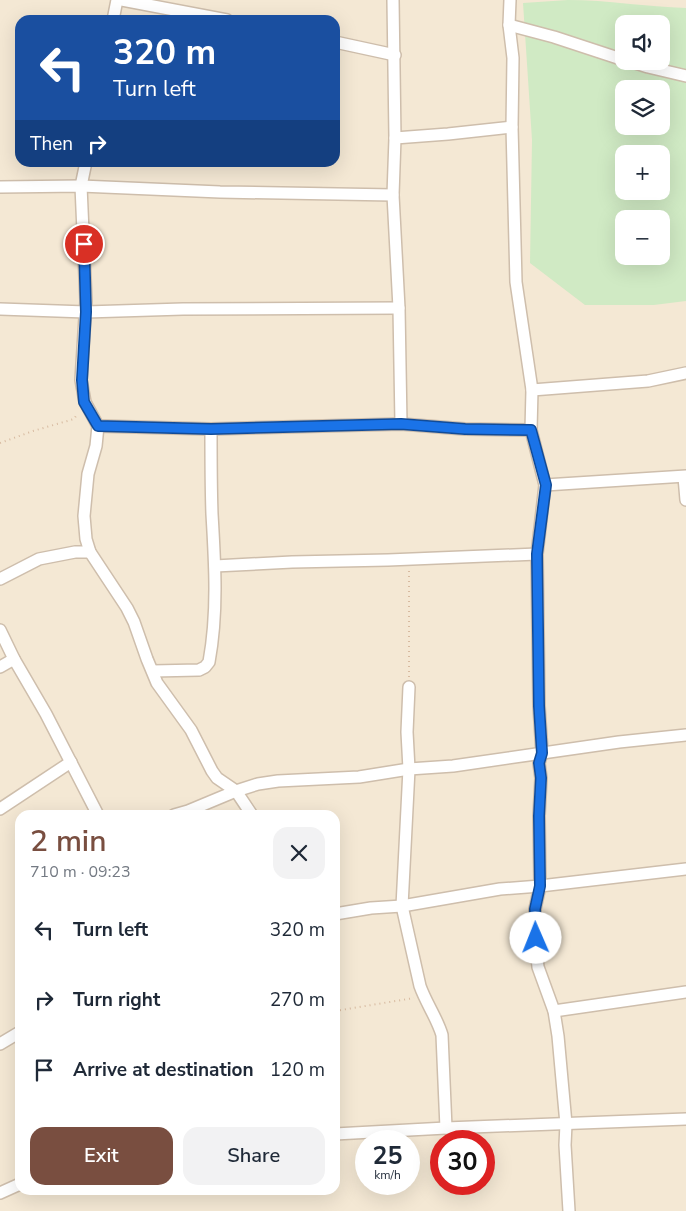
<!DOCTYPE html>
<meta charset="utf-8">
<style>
:root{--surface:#fff;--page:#f2f2f3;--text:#1f2937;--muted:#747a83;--accent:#794e40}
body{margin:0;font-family:"Nunito Sans",sans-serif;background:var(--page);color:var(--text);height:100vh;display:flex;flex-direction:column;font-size:19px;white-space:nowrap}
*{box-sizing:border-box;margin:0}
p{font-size:16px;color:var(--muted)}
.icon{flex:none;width:28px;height:28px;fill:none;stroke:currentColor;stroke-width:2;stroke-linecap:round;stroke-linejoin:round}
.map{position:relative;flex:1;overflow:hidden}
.details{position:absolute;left:15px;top:810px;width:325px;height:385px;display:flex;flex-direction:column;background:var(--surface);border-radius:15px;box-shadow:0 5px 20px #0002}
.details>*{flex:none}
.guide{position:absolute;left:15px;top:15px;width:325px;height:152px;border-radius:15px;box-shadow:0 5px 20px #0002;background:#1a4fa0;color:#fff;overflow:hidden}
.controls{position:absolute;left:615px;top:15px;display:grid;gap:10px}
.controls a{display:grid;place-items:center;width:55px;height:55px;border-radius:10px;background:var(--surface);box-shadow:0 5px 20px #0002;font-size:25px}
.speed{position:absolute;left:355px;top:1130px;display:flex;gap:10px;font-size:25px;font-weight:700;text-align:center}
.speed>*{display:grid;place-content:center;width:65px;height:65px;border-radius:50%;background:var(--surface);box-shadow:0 5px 20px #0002;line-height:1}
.speed small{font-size:12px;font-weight:400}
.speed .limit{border:8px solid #d22;background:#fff;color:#111}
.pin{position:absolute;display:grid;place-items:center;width:42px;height:42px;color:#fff;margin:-21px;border:2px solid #fff;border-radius:50%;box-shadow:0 1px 5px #0007}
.me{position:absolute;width:55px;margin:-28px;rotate:359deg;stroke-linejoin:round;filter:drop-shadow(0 0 4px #0008)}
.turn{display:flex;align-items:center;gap:18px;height:105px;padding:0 15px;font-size:22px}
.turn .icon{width:65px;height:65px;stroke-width:2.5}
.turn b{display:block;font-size:35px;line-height:42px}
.then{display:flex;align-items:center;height:48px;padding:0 15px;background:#0003;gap:10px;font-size:19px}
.round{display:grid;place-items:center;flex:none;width:52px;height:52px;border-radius:15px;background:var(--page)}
.head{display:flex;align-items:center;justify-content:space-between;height:85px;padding:0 15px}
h1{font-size:30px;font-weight:600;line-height:38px;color:var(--accent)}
.primary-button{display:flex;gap:10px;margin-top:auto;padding:10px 15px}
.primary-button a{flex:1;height:58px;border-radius:15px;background:var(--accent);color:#fff;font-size:20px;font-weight:600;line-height:58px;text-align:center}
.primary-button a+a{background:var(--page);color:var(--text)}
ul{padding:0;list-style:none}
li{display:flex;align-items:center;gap:15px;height:70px;padding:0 15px}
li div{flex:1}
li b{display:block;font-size:19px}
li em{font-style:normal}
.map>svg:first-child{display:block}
</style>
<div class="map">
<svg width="686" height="1211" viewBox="0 0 686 1211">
<rect width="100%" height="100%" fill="#fcf6e6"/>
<path fill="#f4e8d4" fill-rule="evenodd" d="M 0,0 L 686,0 L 686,1211 L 0,1211 ZM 20,20 L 335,20 L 335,162 L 20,162 ZM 624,24 L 661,24 L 661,61 L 624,61 ZM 624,89 L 661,89 L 661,126 L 624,126 ZM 624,154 L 661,154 L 661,191 L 624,191 ZM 624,219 L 661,219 L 661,256 L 624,256 ZM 20,815 L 335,815 L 335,1190 L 20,1190 ZM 366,1141 L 409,1141 L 409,1184 L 366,1184 ZM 441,1141 L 484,1141 L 484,1184 L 441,1184 Z"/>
<path fill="#d0eac4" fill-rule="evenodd" d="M 568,0 C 608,0 647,7 686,8 L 686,301 L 654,305 L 585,305 L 530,263 L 532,140 L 523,3 ZM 624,24 L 661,24 L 661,61 L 624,61 ZM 624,89 L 661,89 L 661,126 L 624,126 ZM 624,154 L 661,154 L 661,191 L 624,191 ZM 624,219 L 661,219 L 661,256 L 624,256 Z"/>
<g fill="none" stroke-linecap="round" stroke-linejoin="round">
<g stroke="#cebeac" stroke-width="14">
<g id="street">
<polyline points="122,0 227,20"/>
<polyline points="393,0 395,138 393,195 399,308 401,424"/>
<polyline points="510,0 509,25 513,58 512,127 516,282 532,390 531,430 545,485 537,554 539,706 542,753 539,763 541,778 539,816 540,886 535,909 535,938 538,967 554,1011 558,1036 566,1124 565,1145 569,1211"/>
<polyline points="113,20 117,0"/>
<polyline points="509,25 554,37 624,60"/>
<polyline points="335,42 395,55"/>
<polyline points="629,61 648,67 686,76"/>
<polyline points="395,138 448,134 512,127"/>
<polyline points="86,162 81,186 86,301 81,380 85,402 98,426 96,446 88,474 84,516 86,539 90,552 127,608 134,622 147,659 157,683 191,730 212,771 217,778 236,791 252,815"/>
<polyline points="0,187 81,186 220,192 393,195"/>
<polyline points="0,309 86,312 183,309 399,308"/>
<polyline points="532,390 648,381 686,373"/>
<polyline points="98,426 211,429 401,424 465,429 531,430"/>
<polyline points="684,477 686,500"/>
<polyline points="545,485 686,476"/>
<polyline points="215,566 292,562 388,560 537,554"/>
<polyline points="0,579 39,559 75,552 90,552"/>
<polyline points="0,630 14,659 46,714 98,815"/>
<polyline points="0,667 14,659"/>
<path d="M 153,671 L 199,670 L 205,667 L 209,662 C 218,613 215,564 212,514 C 211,486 211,457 211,429"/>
<path d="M 409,687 L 407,732 L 409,769 L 402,906 L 420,986 C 426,1003 437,1018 442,1035 L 446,1128"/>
<polyline points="0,809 71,762"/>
<polyline points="174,815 188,811 236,791 258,784 278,781 359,777 409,769 453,766 619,742 686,735"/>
<polyline points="335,914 371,908 402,906 500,889 540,886 686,869"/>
<polyline points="554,1011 686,992"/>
<polyline points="0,1044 20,1032"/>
<polyline points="335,1134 446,1128 686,1119"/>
<polyline points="0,1193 20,1184"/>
</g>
</g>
<g stroke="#d7baa0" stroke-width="2" stroke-dasharray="1 4" stroke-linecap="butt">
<polyline points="0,443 33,431 74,419 78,413"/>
<polyline points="409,677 409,569"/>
<polyline points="335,1011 414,998"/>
</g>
<use href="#street" stroke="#fff" stroke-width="11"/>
</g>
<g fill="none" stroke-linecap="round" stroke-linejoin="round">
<g stroke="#114b97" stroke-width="12">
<polyline id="route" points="84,244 86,312 82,380 84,402 98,426 211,429 401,424 465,429 531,430 546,485 537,554 539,706 542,753 539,763 541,778 539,816 540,886 535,909 536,938"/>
</g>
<use href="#route" stroke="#1a73e8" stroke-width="9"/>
</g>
</svg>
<div class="controls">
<a><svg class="icon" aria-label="sound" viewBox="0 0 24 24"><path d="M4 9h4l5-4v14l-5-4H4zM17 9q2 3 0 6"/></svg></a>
<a><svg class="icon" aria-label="layers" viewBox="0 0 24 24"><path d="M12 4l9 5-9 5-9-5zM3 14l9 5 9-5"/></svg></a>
<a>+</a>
<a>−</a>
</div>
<div class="speed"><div>25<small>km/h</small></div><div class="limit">30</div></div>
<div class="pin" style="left:84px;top:244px;background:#d93025"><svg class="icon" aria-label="arrive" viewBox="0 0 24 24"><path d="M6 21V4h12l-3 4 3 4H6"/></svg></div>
<svg class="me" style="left:536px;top:938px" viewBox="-20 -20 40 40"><circle r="19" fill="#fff"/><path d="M0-13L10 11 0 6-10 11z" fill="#1a73e8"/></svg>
<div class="guide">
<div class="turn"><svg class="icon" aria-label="left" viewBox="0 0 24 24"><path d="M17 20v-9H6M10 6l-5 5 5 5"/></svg><div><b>320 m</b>Turn left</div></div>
<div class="then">Then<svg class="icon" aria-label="right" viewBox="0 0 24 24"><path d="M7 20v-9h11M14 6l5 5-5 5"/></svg></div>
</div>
<section class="details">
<div class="head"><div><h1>2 min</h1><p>710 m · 09:23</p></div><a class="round"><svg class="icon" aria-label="close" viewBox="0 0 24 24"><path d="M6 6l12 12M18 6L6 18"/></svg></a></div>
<ul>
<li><svg class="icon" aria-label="left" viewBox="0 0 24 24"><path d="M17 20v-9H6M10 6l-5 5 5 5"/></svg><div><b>Turn left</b></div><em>320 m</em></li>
<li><svg class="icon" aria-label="right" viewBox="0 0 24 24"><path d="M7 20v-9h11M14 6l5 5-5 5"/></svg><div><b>Turn right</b></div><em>270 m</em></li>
<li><svg class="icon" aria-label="arrive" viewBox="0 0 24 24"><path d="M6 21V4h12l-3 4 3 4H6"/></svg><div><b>Arrive at destination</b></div><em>120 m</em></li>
</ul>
<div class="primary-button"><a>Exit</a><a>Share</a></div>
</section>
</div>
